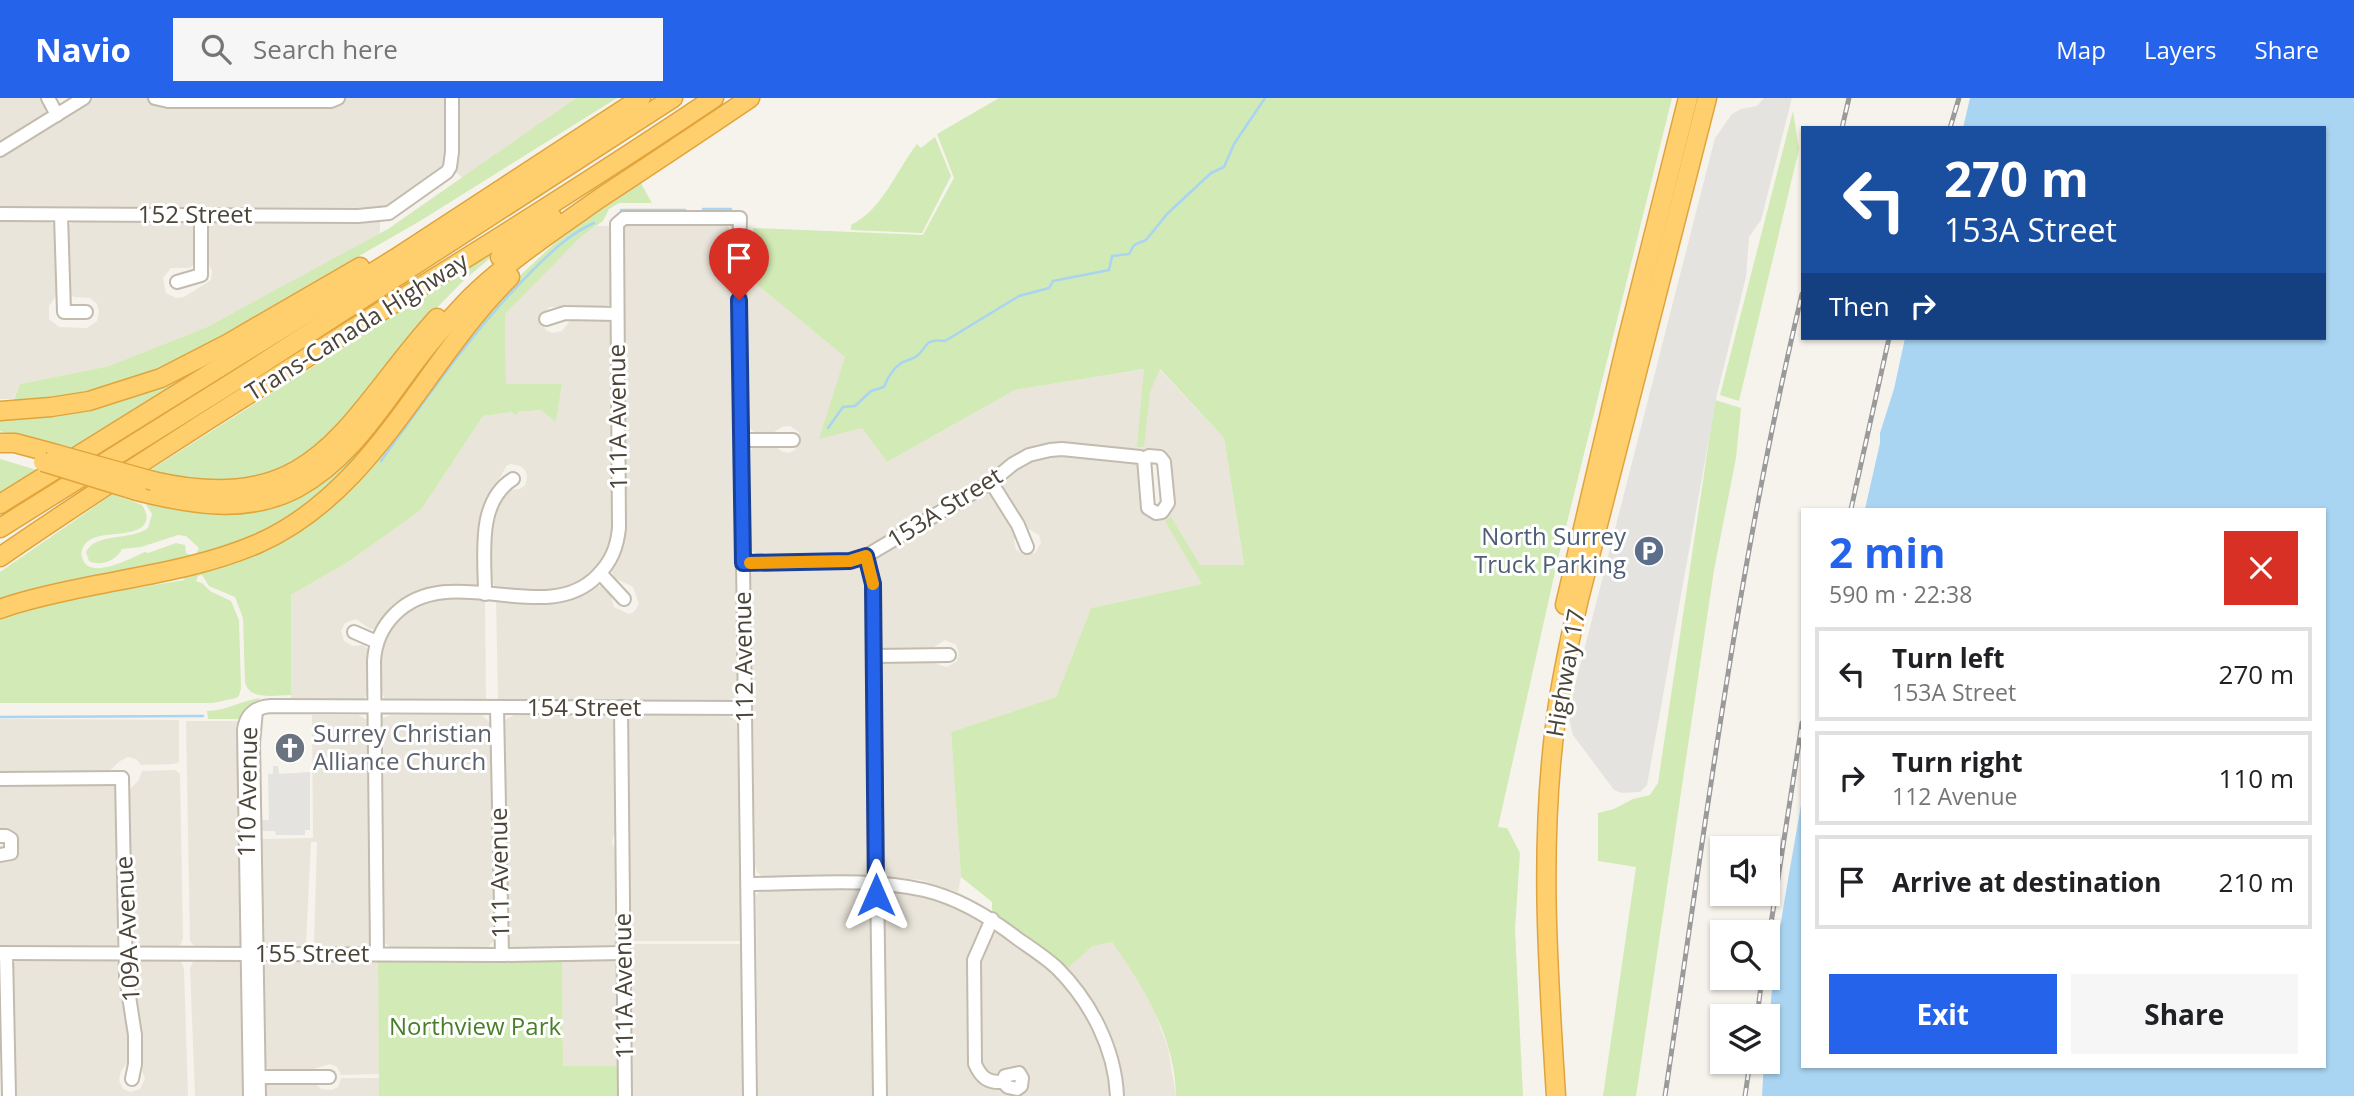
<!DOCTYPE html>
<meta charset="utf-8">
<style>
:root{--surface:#fff;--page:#f6f6f6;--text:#202124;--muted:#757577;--line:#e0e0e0;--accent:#2563eb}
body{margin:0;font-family:"Open Sans",sans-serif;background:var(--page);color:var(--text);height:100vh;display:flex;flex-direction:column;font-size:26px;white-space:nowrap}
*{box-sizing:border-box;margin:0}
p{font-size:23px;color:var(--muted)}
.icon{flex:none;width:38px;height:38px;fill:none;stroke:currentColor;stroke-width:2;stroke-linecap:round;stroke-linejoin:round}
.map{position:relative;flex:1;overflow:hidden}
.sheet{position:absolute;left:1801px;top:410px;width:525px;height:560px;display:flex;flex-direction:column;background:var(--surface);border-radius:0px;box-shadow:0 2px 5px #0004}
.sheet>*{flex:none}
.guide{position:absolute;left:1801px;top:28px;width:525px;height:214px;border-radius:0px;box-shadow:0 2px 5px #0004;background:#1a4fa0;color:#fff;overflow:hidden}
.fabs{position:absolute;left:1710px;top:738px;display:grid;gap:14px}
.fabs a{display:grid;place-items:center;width:70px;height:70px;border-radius:0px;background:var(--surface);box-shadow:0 2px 5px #0004;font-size:35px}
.pin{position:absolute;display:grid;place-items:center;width:60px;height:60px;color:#fff;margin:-72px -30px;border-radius:50% 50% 50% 0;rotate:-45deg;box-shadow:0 0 7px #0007}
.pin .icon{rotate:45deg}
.me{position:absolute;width:77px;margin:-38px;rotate:0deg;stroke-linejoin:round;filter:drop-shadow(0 0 5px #0008)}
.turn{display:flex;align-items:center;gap:24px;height:147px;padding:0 28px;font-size:32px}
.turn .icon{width:91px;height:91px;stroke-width:2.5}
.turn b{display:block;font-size:49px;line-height:60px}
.then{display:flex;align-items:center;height:66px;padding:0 28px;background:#0003;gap:14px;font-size:26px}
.round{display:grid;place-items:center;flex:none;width:74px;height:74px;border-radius:0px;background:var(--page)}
.head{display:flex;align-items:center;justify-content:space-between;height:119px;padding:0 28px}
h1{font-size:42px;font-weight:700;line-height:52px;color:var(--accent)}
.cta{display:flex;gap:14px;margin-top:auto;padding:14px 28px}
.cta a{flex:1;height:80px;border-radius:0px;background:var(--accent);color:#fff;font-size:28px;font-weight:700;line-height:80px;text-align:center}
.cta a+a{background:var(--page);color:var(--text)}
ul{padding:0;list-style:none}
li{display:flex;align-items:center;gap:21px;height:94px;margin:0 14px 10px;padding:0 14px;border:4px solid var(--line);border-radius:0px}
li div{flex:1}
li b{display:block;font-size:26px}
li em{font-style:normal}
header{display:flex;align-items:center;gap:42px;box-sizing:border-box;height:98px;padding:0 35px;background:var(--accent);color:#fff}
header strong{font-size:33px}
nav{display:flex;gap:38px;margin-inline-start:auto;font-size:24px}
.search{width:490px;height:63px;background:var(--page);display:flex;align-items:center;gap:18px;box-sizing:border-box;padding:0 24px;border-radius:0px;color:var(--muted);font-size:26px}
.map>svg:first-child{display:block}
</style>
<header>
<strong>Navio</strong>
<div class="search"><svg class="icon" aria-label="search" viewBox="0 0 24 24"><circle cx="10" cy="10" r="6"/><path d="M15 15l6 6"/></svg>Search here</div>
<nav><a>Map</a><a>Layers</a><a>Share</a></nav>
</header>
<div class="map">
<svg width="2354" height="998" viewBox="0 0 2354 998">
<rect width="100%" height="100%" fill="#f6f3ec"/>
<g fill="#eae5da">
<polygon points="0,0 42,0 46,14 43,19 0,46"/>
<polygon points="91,0 147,0 158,6 343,2 344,0 447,0 447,60 444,70 387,111 0,110 0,60 7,53"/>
<polygon points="456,0 576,0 463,80 454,73"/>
<polygon points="380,121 380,136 207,229 109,268 20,286 13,301 0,301 0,123 47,123 55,127 58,195 49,208 49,221 59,229 87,230 97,223 99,214 97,206 90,200 74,199 69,194 67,131 71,125 76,122 186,123 193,125 196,132 196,164 190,170 171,170 163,180 166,195 176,200 184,199 211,182 212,173 207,162 207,132 208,128 215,123"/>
<polygon points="628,125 727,126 731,135 737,593 735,600 729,602 498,602 496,501 601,488 611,498 614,509 629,516 634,514 639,506 633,489 615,480 610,470 624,435 625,426 622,133"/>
<polygon points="597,128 609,128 612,136 611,206 604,209 550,209 543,215 541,224 546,232 552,235 562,233 572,220 605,220 612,226 614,437 601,463 584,480 564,489 549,492 502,492 495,489 490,478 491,431 494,412 507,392 520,391 525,387 527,380 526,374 522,369 512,366 507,367 488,401 480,483 478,487 471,489 437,489 417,494 398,506 374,531 370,531 356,521 345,525 341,533 344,543 353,548 363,547 369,552 369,591 364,601 291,602 291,497 348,464 421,412 483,318 512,314 517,316 518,314 541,312 556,323 562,286 506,286 505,216 581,139"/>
<polygon points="747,185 755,185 845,259 862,330 887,364 1015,292 1145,271 1159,271 1224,340 1244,468 1202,486 1091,510 1056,599 951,634 961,779 958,794 921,782 890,779 882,772 880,570 885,563 934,563 939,567 947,569 957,563 959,555 956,547 945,542 931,551 888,552 881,549 874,464 881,457 955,415 980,396 987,394 991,395 1006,412 1016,436 1014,443 1016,451 1023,457 1035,455 1041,445 1039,437 1025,429 1001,387 1003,381 1016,370 1043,358 1062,356 1134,363 1139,369 1144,410 1171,410 1155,354 1068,346 1051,347 865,453 838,458 757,456 752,453 750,447 751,352 755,347 773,346 781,353 788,355 795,352 801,342 799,334 790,328 782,329 771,336 755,335 750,330"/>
<polygon points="855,467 863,472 867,486 871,769 865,778 858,780 763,779 757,774 755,768 751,477 756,470"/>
<polygon points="450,498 485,501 486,602 385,601 380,591 379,562 385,539 400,517 413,507"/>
<polygon points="642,614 646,617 727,617 737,623 741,843 628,843 627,620 633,615"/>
<polygon points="603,615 616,619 618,734 613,739 612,745 618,756 618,845 610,850 511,849 506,844 505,622 514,617"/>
<polygon points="312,617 358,617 369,623 372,844 365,849 323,848 314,844 317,744 311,744 306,845 300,849 271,849 262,843 260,833 263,826 262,741 313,740"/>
<polygon points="391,617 482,617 493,628 496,841 487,850 390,849 384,844 380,628 383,620"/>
<polygon points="0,621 179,622 179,664 174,666 141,667 136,661 128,659 120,663 109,673 0,673"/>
<polygon points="186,623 240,623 237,639 240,829 243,834 242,846 236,850 196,850 190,843"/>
<polygon points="175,672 180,676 183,841 181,846 177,850 139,850 134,847 131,841 129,692 139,682 142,673"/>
<polygon points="0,684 111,685 116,690 120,839 116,848 113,850 0,850 0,761 17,740 13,734 0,734"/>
<polygon points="765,789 864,790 869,794 872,802 874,998 758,998 756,797"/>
<polygon points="888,790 926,795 982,822 983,831 972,850 969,865 970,962 1000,990 1013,997 1019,996 1021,971 1010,969 993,978 987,976 980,963 979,865 990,838 997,834 1002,835 1049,870 1067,887 1092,924 1105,957 1113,998 884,998 883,795"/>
<polygon points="1112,844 1135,876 1154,912 1168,950 1176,998 1122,998 1122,989 1066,872 1093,848"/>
<polygon points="628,846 741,846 743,998 630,998"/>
<polygon points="562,857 619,861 622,968 563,968"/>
<polygon points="20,860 117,863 120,868 130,940 129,963 121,973 119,982 123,991 131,994 140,991 145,981 140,967 131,868 134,863 141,860 180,862 184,870 188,998 14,998 12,872 13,866"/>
<polygon points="198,861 238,862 243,866 242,953 245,957 246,998 195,998 190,870 194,862"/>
<polygon points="269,862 378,862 379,976 341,977 337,969 330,966 308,973 272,973 265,969 263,964 265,952 264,883 261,877 262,869"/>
<polygon points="341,980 379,980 379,998 263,998 265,988 269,984 314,984 321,991 332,992 338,989"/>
</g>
<g fill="#d2eab5">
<path d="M 576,0 L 617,0 L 420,123 L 185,258 C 131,284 74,300 13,303 L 20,286 L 109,268 L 207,229 L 388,131 Z"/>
<path d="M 999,0 L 1672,0 L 1557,465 L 1498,729 L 1507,730 L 1520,755 L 1515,831 L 1523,998 L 1176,998 C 1175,940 1144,889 1112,844 L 1093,848 L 1066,872 L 992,812 L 992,804 L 961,779 L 951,634 L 1056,599 L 1091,510 L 1202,486 L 1165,423 L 1171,419 L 1200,467 L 1244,467 L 1224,340 L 1160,271 L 1150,294 L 1144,349 L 1137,349 L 1144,271 L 1015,292 L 887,364 L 862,330 L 819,341 L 845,259 L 755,185 L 753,130 L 923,137 L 954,80 L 937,36 Z"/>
<polygon points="1793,13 1799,51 1739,303 1720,297"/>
<path d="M 935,39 L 951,78 L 922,135 L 851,132 L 851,127 C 883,111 896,73 917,46 L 921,50 Z"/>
<path d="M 639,82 L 652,105 L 619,105 L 609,111 L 603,123 L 581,139 L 505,216 L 506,286 L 562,286 L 556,324 L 541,312 L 518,314 L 517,317 L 511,314 L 483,318 L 421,412 L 348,464 L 291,497 L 291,597 C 275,597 249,603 245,584 L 243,520 L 235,499 L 209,488 L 202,477 L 198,478 L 196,483 L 202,485 L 210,493 L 231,503 L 239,522 L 241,590 L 239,598 L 236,600 L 213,605 L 0,605 L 0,520 L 72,500 L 185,482 L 179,477 L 334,405 L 375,364 L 466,240 L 512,185 L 555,145 Z"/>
<polygon points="494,154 495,156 463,183 428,219 357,308 331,332 324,345 281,373 225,387 147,374"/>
<path d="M 477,203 L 369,348 L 310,406 L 262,435 L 216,453 L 0,505 L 0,474 L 113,396 L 142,407 C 146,413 149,420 144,427 C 132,440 101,432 87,444 C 83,448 80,454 82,459 C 88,484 131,460 145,454 L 148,455 L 176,445 L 185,447 L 186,455 L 191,457 L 196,456 L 199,450 L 186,438 L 178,437 L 141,449 L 122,451 C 117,462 101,469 89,463 L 86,454 C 96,434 131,443 148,430 L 152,416 L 144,403 C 165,408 186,414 207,416 C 233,417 257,413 281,404 C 350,377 374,334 415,278 C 434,251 455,227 477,203 Z"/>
<polygon points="232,253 69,352 0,333 0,319"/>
<polygon points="1715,302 1741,310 1736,360 1714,472 1636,998 1603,998 1636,769 1598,763 1598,715 1614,711 1633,701 1650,697 1658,685"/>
<polygon points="0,361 37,372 0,397"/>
<path d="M 261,600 L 248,608 L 240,621 L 208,621 L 207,613 C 226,613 242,602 261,600 Z"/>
<polygon points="562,857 563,968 622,968 623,998 379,998 378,862"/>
</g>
<g fill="#e5e3e0">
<polygon points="1764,0 1792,0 1761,122 1749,139 1746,179 1717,296 1647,687 1640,694 1622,695 1614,692 1573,637 1570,625 1569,611 1715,40 1732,16 1741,11 1757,8"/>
<polygon points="273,668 278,668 279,676 310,674 310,732 305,732 305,737 276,737 275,733 262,733 262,722 269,722 268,676 273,676"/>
</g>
<path fill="#a9d4f2" d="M 1970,0 L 2354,0 L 2354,998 L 1762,998 L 1764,964 L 1768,964 C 1768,878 1788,786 1802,701 L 1802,968 L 2324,968 L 2324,411 L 1865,411 L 1880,345 L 1880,335 L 1894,291 L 1905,240 L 2324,240 L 2324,30 L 1963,30 Z"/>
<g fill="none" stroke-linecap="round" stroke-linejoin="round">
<g stroke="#a9d4f2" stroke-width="2.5">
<polyline points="703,111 731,111"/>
<polyline points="621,112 685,112"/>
<path d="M 828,330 L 843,309 L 855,308 L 871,293 L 884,289 C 887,281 893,271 901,265 C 906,262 912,262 917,258 C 929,246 925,241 945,243 L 1019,198 L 1049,190 L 1053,183 L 1109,172 L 1112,158 L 1129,156 L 1134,147 L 1146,142 L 1167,116 L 1211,75 L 1224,69 L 1234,46 L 1265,0"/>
<path d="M 381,363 C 428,298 474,231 531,174 C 550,155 569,136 594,125"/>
<polyline points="0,619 203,618"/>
</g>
<g stroke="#c2bbae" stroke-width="16">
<g id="minor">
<polyline points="48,0 57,17"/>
<polyline points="155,0 168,3 331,3 338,0"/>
<polyline points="0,52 84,0"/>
<polyline points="0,116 358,118 389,115 447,74 450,69 452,54 452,0"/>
<polyline points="61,117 64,214 86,214"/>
<polyline points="177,184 201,177 201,117"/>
<polyline points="546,221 565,215 617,216"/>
<polyline points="741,342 793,342"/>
<polyline points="991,384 1018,427 1027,449"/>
<polyline points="866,458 873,486 880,998"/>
<polyline points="743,465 850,463 866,458 991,384 1013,366 1029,357 1050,352 1062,351 1140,359 1144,361 1149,358 1160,359 1164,364 1168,405 1162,414 1156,415 1148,410 1144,361"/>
<polyline points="600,475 624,501"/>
<path d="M 485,496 C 485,458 476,404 513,381"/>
<polyline points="354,534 377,544"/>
<polyline points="874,558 949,557"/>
<polyline points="621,609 625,998"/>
<polyline points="497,610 502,857"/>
<polyline points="256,612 253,645 259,998"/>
<polyline points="122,680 126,879 135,937 135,966 132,981"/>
<polyline points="0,681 122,680"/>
<polyline points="0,738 6,738 11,741 11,755 0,757"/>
<path d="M 748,786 C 806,786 867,779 924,792 C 958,800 991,820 1018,841 C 1031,850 1045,859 1057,870 C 1090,903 1115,950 1117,998"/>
<path d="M 992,821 L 974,862 L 975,966 C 981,979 987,985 1003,984 L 1008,989 L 1017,991 L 1021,988 L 1022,980 L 1019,975 L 1005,978 L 1003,984"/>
<polyline points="0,855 502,857 624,855"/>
<polyline points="6,855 9,998"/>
<path d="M 377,856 L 374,563 C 375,545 382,529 395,516 C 450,461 545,531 597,478 C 611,464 617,450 619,430 L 617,126 L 624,120 L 740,120 L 739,157 L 750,998"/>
<polyline points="253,979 329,979"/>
<path d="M 250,998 L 244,632 C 246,616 256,609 271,608 L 745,610"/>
</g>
</g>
<g stroke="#e0a43c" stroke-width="21">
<g id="highway">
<polyline points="500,159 552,119"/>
<polyline points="0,313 51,309 89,303 161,280 227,246 360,169"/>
<polyline points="0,345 15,345 56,356"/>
<path d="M 153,383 C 318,421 344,323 437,220"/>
<path d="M 137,393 C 189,406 246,417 297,390 C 351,361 382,307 418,260 C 434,239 452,219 470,200 C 509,162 556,131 600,100 C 650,67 700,34 750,0"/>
<polyline points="0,406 396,160 641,0"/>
<polyline points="0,430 246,276 673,0"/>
<path d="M 0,459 C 233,299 479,158 714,0"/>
<polyline points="1565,507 1627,243 1688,0"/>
<path d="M 0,511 C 21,503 44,498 67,493 C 130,479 196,472 257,446 C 374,395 423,265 510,179"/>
<path d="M 1556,998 C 1548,872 1539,746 1556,621 C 1561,580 1570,540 1579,501 L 1707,0"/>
</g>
</g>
<use href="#minor" stroke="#fff" stroke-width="12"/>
<use href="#highway" stroke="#ffcf6e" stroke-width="18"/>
<g stroke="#9a9a9a" stroke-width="5">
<g id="rail">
<polyline points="1842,30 1849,0"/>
<polyline points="1950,30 1959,0"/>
<polyline points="1851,411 1889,240"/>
<polyline points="1768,845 1802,625"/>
<polyline points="1757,919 1762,880"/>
<path d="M 1665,998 C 1705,729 1739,460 1802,196"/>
<polyline points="1745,998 1750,964"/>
</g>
</g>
<use href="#rail" stroke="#fff" stroke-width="2.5" stroke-dasharray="8" stroke-linecap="butt"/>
<g stroke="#e0a43c" stroke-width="21" stroke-linecap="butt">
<g id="highway-bridge">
<polyline points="56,356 153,383"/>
<polyline points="43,364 137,393"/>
</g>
</g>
<use href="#highway-bridge" stroke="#ffcf6e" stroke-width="18"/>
</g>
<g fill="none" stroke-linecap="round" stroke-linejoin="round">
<g stroke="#184099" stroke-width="18">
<polyline id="route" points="739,202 743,465 850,463 866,458 873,486 876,797"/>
</g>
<use href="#route" stroke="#2563eb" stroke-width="12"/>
<polyline stroke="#f59e0b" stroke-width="12" points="750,465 850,463 866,458 873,486"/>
</g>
<defs>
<g id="parking-disc" transform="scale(1.575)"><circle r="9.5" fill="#5c6f8a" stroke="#fff"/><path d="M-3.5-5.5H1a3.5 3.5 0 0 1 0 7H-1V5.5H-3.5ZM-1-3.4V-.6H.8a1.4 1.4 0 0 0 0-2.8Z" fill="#fff"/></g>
<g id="church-disc" transform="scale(1.575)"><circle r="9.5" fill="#6b7280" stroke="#fff"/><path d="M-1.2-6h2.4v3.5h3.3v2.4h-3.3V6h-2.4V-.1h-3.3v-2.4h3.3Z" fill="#fff"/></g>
</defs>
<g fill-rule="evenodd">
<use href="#parking-disc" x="1649" y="453"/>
<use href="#church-disc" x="290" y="650"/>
</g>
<g text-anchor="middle" stroke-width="6" stroke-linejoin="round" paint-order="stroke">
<g font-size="24" fill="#4b4439" stroke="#fff">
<text x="195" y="125">152 Street</text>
<text transform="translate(357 229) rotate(-32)" y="8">Trans-Canada Highway</text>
<text transform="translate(618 319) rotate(-91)" y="8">111A Avenue</text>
<text transform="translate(945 410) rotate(-32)" y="8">153A Street</text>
<text transform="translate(744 559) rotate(-91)" y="8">112 Avenue</text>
<text transform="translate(1566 575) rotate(-80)" y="8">Highway 17</text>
<text x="584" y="618">154 Street</text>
<text transform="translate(248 694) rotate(-89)" y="8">110 Avenue</text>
<text transform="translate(500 775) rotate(-91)" y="8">111 Avenue</text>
<text transform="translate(128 831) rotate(-93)" y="8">109A Avenue</text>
<text x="312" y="864">155 Street</text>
<text transform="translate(624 888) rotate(-91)" y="8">111A Avenue</text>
</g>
<g font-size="24" fill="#4e5e75" stroke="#fff" text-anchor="end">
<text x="1626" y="447">North Surrey<tspan x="1626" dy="28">Truck Parking</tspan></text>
</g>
<g font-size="24" fill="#5b616d" stroke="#fff" text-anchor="start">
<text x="313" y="644">Surrey Christian<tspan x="313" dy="28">Alliance Church</tspan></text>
</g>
<g font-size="24" fill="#4a7f2a" stroke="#fff">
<text x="475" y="937">Northview Park</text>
</g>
</g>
</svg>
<div class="fabs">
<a><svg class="icon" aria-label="sound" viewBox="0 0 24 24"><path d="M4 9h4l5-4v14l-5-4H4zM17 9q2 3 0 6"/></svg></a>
<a><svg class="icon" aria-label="search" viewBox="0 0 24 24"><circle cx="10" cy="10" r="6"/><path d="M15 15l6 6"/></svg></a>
<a><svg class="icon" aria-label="layers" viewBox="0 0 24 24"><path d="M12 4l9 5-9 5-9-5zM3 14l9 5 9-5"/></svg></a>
</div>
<div class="pin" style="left:739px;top:202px;background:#d93025"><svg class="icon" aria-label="arrive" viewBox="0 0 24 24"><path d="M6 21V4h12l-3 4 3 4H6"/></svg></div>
<svg class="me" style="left:876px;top:797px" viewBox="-20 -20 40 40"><path d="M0-17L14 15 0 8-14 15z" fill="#2563eb" stroke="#fff" stroke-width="4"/></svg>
<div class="guide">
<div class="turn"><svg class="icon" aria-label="left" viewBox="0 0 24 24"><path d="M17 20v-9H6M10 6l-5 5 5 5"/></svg><div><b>270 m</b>153A Street</div></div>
<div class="then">Then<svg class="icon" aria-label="right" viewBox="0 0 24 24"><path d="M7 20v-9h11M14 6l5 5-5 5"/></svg></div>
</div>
<section class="sheet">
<div class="head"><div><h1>2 min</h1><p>590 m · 22:38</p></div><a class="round" style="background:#d93025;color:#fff"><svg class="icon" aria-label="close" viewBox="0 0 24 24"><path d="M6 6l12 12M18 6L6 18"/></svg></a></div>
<ul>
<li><svg class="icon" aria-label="left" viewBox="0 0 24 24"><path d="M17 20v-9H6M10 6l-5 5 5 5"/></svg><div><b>Turn left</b><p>153A Street</p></div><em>270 m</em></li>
<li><svg class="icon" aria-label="right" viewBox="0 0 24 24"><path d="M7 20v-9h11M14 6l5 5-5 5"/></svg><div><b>Turn right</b><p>112 Avenue</p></div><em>110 m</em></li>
<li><svg class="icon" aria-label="arrive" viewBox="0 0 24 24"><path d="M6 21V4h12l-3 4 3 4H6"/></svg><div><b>Arrive at destination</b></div><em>210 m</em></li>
</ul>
<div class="cta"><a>Exit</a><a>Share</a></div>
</section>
</div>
